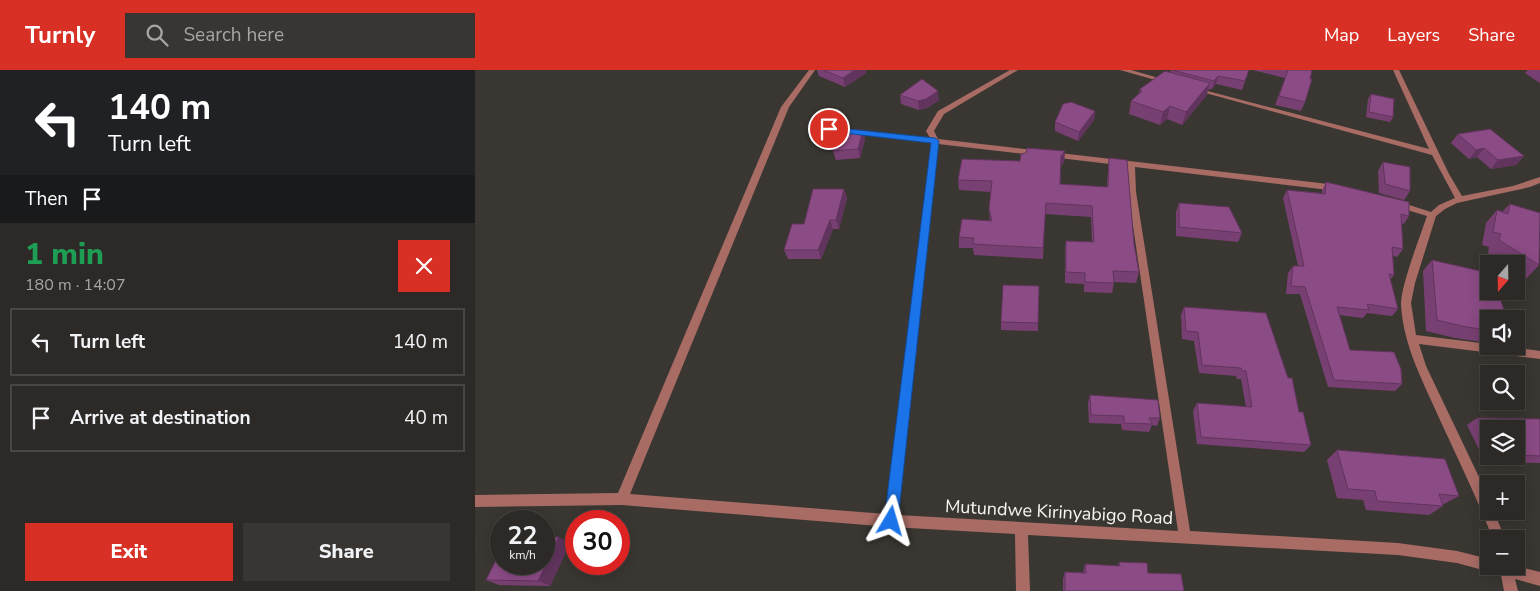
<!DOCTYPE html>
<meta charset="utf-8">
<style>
:root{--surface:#2c2926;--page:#383532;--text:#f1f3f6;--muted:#a6a6a7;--line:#484543;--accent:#d93025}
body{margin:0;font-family:"Nunito Sans",sans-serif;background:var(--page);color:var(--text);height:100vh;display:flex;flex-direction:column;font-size:19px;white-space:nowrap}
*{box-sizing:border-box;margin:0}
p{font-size:16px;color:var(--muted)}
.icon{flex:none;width:28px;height:28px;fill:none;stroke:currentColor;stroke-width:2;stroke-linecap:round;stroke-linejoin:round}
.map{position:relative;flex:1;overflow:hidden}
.drawer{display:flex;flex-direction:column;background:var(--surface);width:475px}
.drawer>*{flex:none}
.banner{background:#202124;color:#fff;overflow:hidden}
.needle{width:32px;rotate:200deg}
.fabs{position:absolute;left:1005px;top:185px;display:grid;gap:10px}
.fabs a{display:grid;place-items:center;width:45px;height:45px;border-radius:0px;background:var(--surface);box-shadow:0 2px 12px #0003,0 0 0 1px var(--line);font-size:25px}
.speed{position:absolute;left:15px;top:440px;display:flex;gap:10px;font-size:25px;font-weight:700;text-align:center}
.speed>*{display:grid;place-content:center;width:65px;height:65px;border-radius:50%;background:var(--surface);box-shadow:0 2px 12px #0003,0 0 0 1px var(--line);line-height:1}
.speed small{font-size:12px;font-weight:400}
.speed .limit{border:8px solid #d22;background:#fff;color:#111}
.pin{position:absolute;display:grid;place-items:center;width:42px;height:42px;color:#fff;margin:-21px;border:2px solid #fff;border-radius:50%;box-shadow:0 1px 5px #0007}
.me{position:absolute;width:55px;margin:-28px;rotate:7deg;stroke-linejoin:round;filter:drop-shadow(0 0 4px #0008)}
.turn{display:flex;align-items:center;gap:18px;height:105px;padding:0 25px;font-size:22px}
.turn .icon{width:65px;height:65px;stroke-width:2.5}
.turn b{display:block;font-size:35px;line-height:42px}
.then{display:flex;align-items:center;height:48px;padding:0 25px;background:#0003;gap:10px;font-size:19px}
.round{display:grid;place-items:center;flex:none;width:52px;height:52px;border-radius:0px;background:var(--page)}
.summary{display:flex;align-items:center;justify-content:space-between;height:85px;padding:0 25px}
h1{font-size:30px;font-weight:800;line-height:38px;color:#1e9e55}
.button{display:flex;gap:10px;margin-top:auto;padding:10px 25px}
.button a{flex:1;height:58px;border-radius:0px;background:var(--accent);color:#fff;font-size:20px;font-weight:800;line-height:58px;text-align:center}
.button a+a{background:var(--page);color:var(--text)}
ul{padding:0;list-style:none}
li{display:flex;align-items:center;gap:15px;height:68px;margin:0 10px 8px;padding:0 15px;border:2px solid var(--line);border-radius:0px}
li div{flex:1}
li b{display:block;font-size:19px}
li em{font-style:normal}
header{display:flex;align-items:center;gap:30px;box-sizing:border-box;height:70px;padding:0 25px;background:var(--accent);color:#fff}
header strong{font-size:24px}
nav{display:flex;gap:28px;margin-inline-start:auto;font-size:18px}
.search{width:350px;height:45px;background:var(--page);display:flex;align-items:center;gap:12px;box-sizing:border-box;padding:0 18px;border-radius:0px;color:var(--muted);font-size:19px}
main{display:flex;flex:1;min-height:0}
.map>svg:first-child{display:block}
</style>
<header>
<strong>Turnly</strong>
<div class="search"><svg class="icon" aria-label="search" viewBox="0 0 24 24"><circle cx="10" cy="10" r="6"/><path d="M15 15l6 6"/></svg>Search here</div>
<nav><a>Map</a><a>Layers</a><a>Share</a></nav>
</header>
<main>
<section class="drawer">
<div class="banner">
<div class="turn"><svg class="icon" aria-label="left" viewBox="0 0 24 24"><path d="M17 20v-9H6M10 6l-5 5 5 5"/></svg><div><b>140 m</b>Turn left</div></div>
<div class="then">Then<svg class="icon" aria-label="arrive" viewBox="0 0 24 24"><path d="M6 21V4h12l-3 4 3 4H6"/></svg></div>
</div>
<div class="summary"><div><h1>1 min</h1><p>180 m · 14:07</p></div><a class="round" style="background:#d93025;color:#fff"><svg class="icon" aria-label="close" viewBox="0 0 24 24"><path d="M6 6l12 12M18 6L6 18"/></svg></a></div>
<ul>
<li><svg class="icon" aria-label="left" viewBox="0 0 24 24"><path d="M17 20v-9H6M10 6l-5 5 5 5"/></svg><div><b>Turn left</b></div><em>140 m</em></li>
<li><svg class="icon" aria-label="arrive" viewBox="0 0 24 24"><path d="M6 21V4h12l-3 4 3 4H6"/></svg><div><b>Arrive at destination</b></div><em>40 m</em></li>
</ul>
<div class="button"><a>Exit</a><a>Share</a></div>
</section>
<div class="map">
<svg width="1065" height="521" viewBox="0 0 1065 521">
<rect width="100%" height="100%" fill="#3a3732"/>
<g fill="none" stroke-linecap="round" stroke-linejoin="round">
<g fill="#a96c65" fill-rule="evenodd">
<path d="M 334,0 L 340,0 L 314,37 L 155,424 L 411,444 L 456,73 L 336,59 L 332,57 L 336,55 L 455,68 L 451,61 L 463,41 L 535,0 L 543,0 L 469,44 L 459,61 L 463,69 L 862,115 L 866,118 L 862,121 L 660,97 L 661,122 L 715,461 L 923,473 L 982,481 L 1014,489 L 1014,496 L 1041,496 L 1065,502 L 1065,516 L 1040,509 L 1043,521 L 1029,521 L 1026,505 L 982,493 L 923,485 L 553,465 L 555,521 L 541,521 L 540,464 L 416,457 L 147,435 L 0,437 L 0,425 L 143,423 L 306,37 ZM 463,74 L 652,96 L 653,122 L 703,461 L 423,445 Z"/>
<polygon points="645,0 656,0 694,11 691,13"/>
<path d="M 918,0 L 924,0 L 974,104 L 987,126 L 1038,116 L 1065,107 L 1065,113 L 1055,117 L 982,133 L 970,139 L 961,146 L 940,213 L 936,233 L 941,265 L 1014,274 L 1014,276 L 1029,276 L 1065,281 L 1065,289 L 944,274 L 951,296 L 1014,428 L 1014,441 L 1019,441 L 1030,469 L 1018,469 C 1002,428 983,389 965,350 C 949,313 928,276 926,234 C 926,215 945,167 952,146 L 919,136 L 918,134 L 922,131 L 956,142 L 964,135 L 980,128 L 957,85 L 716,19 L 721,18 L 954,79 Z"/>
</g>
</g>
<g fill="#784072" fill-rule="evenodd">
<polygon points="342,0 391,0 391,3 370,17 344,6"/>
<polygon points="696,0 774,0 767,20 741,14 737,19 734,19 731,26 707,55 692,49 685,55 654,44 656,31 664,24 665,19 695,2"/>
<polygon points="777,0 837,0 830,32 826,41 800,35 810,8"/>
<polygon points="1053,0 1065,0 1065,13 1050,3"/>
<polygon points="896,24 918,47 915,52 891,47 893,29"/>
<polygon points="425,25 464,30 452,38 444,40 426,34"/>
<polygon points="620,41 619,50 603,71 580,61 580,52"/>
<polygon points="388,60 390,69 385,88 361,90 358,81"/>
<polygon points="983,64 1049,86 1041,95 1016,99 1002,87 994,89 976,73"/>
<polygon points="590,81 589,92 586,96 585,114 632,117 633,99 634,88 659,174 664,202 661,213 639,212 637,223 609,222 609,214 590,213 590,182 591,171 617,172 616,147 570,144 568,189 499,185 498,178 484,178 484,167 515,151 514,139 516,122 484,120 483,110 545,91"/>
<polygon points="908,92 935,121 929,130 904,123 903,101"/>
<polygon points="851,112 934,146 929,154 926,153 928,179 922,187 918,186 919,205 915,210 923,239 917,246 892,243 888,248 864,245 875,280 927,314 920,321 853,317 825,224 811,224 813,203 818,196 823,196 808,128 812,120 847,123 847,120"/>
<polygon points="369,119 372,128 364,159 358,159 346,189 313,189 309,180 329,154"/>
<polygon points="704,133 767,163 763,172 701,166 701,142"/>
<polygon points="1035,134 1064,195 1052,208 1041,201 1041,194 1030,194 1013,183 1014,177 1007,175 1011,153 1022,140 1027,142"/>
<polygon points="957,190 1014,249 1014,273 980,268 951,261 948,201"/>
<polygon points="709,237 824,342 836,375 829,382 722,374 718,341 722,333 771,337 766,309 762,309 761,306 724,303 719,271 707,269 706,245"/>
<polygon points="526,252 563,253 563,261 526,260"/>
<polygon points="615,325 685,348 682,356 677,355 674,362 647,360 646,354 614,353 613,333"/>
<path d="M 1002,348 L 1065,349 L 1065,393 L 1010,392 L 992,355 ZM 1014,359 L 1041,359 L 1041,386 L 1014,386 Z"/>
<polygon points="862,380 984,426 969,434 967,434 968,436 954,445 891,440 888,430 862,428 852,390"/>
<polygon points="95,473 75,516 24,515 11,510"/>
<polygon points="644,492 673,503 709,521 588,521 588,509 590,502 608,503 610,494 643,496"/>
</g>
<g fill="#61345d">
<polygon points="380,0 391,0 391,3 370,17 368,8"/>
<polygon points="743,6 741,14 737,19 739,11"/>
<polygon points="735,13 731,26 707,55 711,42"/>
<polygon points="463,21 464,30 452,38 444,40 443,31"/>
<polygon points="695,36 692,49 685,55 688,42"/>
<polygon points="620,41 619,50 603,71 604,62"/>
<polygon points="388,60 390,69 385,88 383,79"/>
<polygon points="1009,78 1002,87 994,89 1001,80"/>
<polygon points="590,81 589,92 585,97 586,86"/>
<polygon points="1049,86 1041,95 1016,99 1023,90"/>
<polygon points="369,119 372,128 364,159 361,150"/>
<polygon points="355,150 358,159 346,189 343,180"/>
<polygon points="84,467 95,473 75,516 63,511"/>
</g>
<g fill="#8b4b85" stroke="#61345d">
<polygon points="348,0 380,0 368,8"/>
<polygon points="697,0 774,0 770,11 743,6 739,11"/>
<polygon points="813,0 837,0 835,9 837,9 830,32 804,26"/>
<polygon points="690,1 735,13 711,42 695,36 688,42 656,31 667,21 665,19"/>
<polygon points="447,9 463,21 451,29 443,31 425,25"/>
<polygon points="896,24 919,29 918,47 894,42"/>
<polygon points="596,32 620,41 604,62 580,52 588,34"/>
<polygon points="1015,59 1049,86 1023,90 1009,78 1001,80 983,64"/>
<polygon points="365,60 388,60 383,79 358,81"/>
<polygon points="552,78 590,81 586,86 585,114 633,117 634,88 652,90 659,174 664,202 638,201 639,213 610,212 610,203 591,202 591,171 619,172 617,136 571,133 568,178 498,174 499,168 484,167 487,149 517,151 514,139 517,111 483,110 487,89 545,91 546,84 551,83"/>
<polygon points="908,92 935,97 935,121 910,114"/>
<polygon points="851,112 934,132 934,146 926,144 928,179 917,177 919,205 914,204 923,239 892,234 894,240 862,237 875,280 919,282 926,299 927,314 859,310 830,217 816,216 818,196 829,196 812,120 850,124"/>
<polygon points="338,119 369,119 361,150 355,150 343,180 309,180 317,154 329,154"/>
<polygon points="704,133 754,137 767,163 704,157"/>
<polygon points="1035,134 1065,143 1064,195 1024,170 1026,164 1018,162 1022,140 1033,144"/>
<polygon points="957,190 1014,203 1014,221 1022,221 1023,228 1025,228 1032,249 1014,249 1014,260 991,257 962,250"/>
<polygon points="528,215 564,216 563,253 526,252"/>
<polygon points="709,237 791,243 813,308 817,308 824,342 828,342 836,375 726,367 722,333 777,337 771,301 767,301 766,298 727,295 723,262 711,261"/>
<polygon points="615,325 683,330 685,348 674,348 677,354 649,353 649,346 616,345"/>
<polygon points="1002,348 1065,349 1065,386 1041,385 1041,359 1014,359 1014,371"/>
<polygon points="862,380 970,389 984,426 964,424 968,436 902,431 900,421 873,419"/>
<polygon points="69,467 84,467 63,511 11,510 26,480 26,494 69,494"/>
<polygon points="644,492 672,493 673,503 706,504 709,521 590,521 590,502 611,503 610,494 645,496"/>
</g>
<polygon fill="#1a73e8" stroke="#114b97" points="354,57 460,68 464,71 423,451 421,456 416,458 411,456 409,451 456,73 351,61 351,58"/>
<g text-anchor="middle" stroke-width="4" stroke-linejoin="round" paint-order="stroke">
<g font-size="18" fill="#f7f5f2" stroke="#3a3732">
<text transform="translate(584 442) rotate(3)" y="6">Mutundwe Kirinyabigo Road</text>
</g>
</g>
</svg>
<div class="fabs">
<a><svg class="needle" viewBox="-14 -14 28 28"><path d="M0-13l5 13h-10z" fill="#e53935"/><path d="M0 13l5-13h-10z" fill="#a6a6a7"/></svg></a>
<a><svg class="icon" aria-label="sound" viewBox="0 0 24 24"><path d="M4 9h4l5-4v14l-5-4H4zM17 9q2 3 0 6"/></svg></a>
<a><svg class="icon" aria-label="search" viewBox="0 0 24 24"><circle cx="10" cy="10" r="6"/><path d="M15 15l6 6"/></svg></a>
<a><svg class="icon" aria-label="layers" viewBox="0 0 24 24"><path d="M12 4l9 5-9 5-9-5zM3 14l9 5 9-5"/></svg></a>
<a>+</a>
<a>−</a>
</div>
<div class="speed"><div>22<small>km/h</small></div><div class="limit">30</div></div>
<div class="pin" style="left:354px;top:59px;background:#d93025"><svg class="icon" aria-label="arrive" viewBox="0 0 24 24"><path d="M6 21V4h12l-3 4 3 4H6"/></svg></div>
<svg class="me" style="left:416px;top:451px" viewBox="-20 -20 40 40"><path d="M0-17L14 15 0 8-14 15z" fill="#1a73e8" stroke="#fff" stroke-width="4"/></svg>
</div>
</main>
